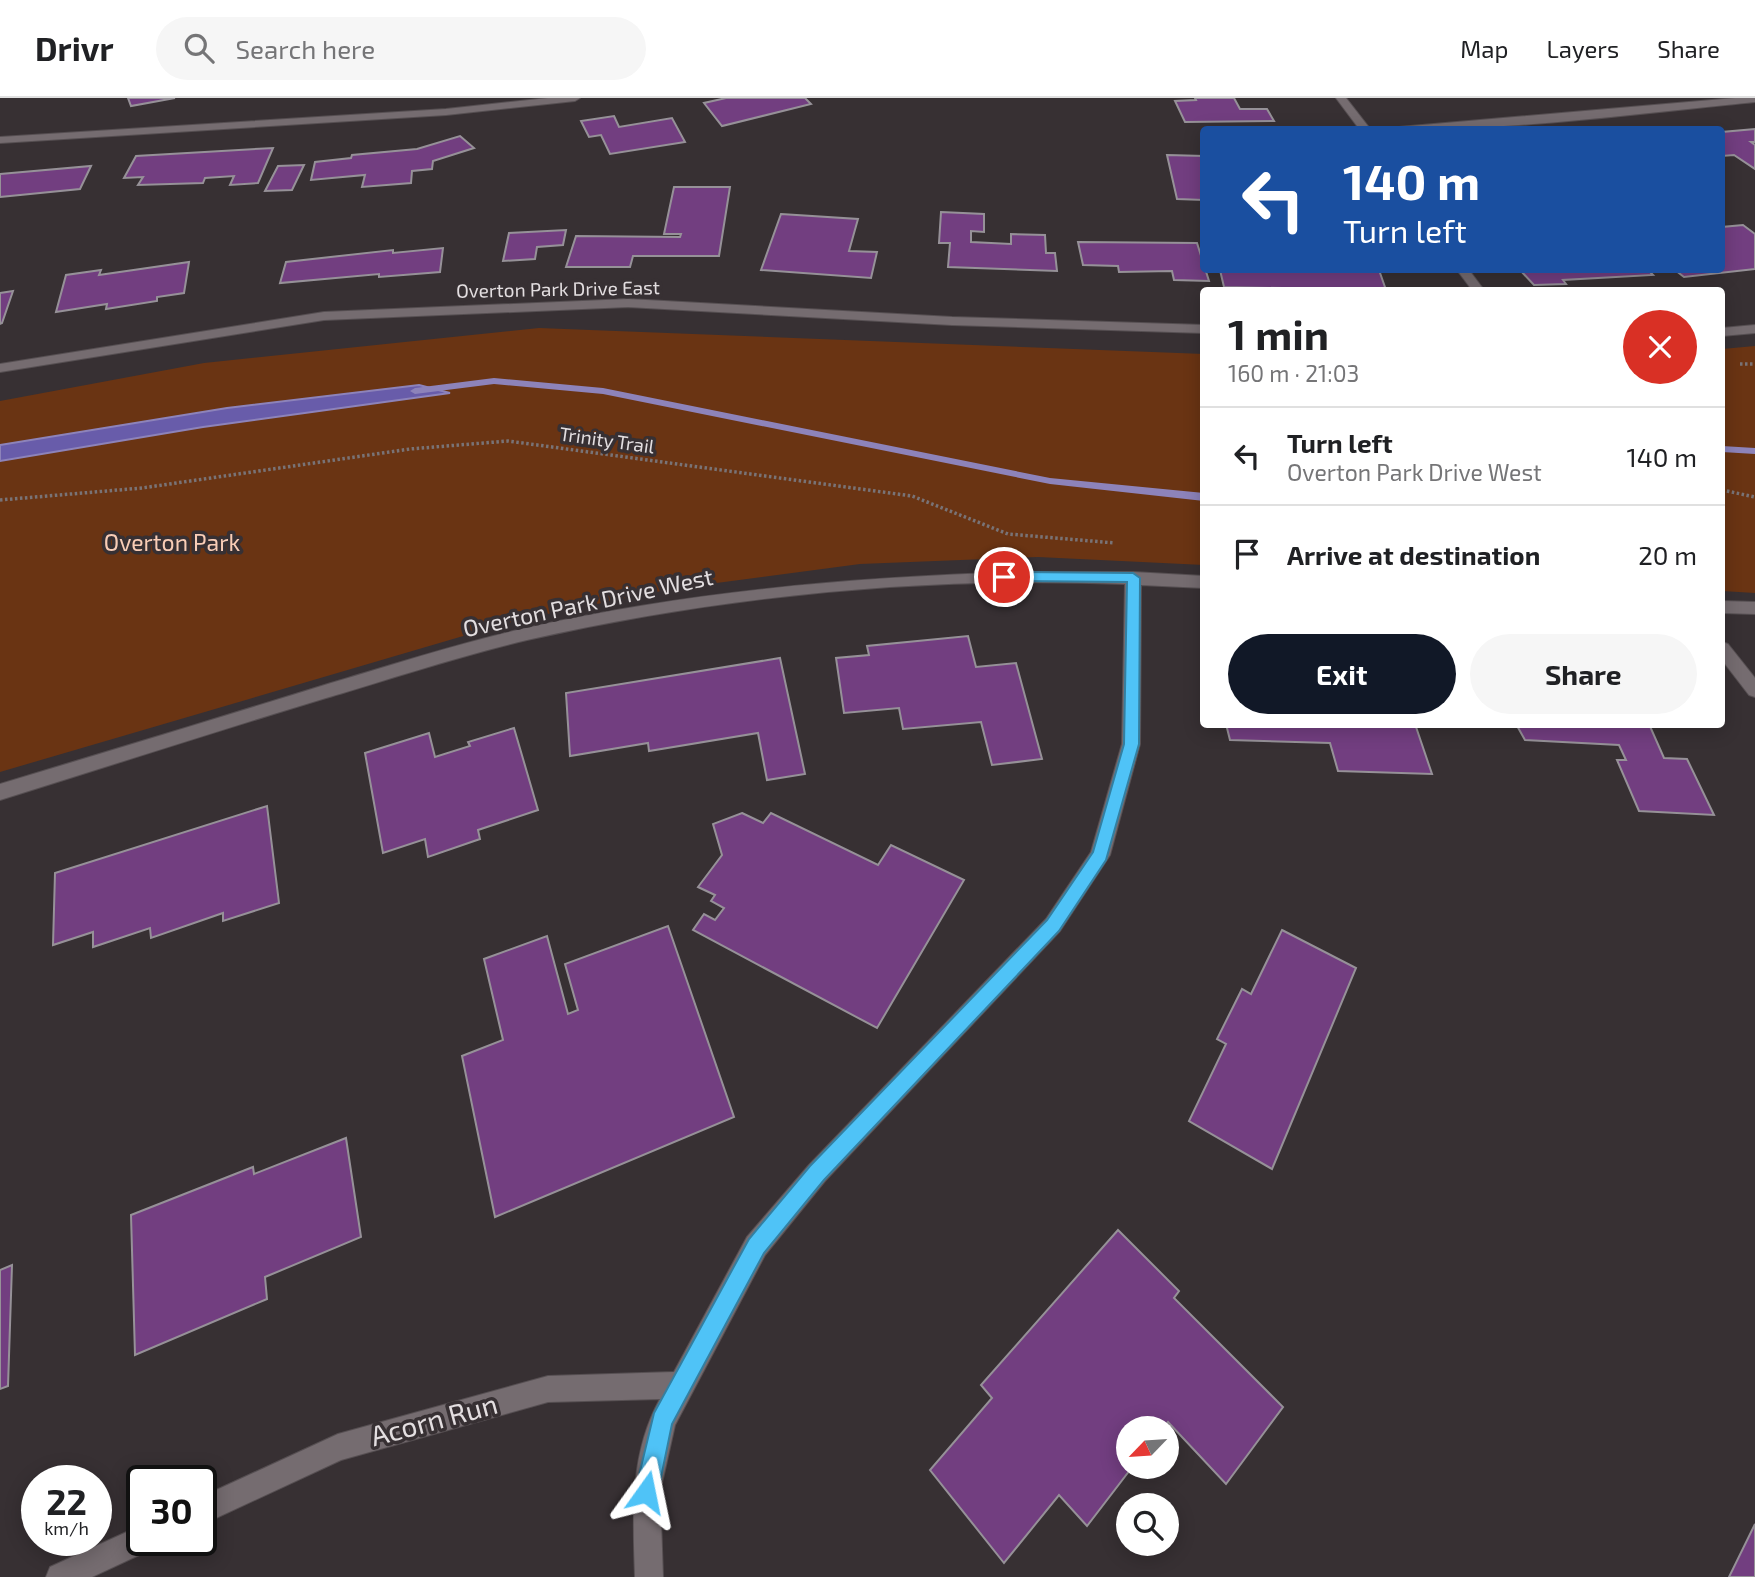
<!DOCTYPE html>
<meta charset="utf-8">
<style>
:root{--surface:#fff;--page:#f6f6f6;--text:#202124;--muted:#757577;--line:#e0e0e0;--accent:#111827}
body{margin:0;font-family:"Exo 2",sans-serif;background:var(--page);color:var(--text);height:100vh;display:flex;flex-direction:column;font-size:26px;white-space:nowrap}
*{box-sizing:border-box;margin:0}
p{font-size:23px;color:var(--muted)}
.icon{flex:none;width:38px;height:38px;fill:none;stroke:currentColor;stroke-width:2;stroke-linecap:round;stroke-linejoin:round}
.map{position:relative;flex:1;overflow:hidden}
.panel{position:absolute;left:1200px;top:189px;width:525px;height:441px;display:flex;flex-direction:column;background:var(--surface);border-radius:7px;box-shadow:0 4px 18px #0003}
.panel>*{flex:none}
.hud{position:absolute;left:1200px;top:28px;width:525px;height:147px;border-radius:7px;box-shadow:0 4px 18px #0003;background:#1a4fa0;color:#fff;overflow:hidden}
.needle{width:46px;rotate:245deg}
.buttons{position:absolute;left:1116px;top:1318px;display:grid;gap:14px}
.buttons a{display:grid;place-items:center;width:63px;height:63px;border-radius:50%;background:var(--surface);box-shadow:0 4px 18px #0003;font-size:35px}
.speed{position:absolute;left:21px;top:1367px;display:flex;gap:14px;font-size:35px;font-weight:700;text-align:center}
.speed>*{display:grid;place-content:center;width:91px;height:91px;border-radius:50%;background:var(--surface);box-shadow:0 4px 18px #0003;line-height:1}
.speed small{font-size:18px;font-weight:400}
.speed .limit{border:4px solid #111;border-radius:10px;background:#fff;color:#111}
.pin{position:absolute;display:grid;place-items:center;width:60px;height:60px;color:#fff;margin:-30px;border:4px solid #fff;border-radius:50%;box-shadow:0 2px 7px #0007}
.me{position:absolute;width:77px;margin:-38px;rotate:12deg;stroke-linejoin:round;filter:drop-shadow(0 0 5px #0008)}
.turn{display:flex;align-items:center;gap:24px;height:147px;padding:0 28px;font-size:32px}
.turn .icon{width:91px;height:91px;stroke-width:2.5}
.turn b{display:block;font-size:49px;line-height:60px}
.round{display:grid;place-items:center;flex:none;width:74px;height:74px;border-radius:37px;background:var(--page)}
.headline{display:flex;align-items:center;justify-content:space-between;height:119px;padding:0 28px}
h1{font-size:42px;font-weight:700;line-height:52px}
.cta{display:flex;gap:14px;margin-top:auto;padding:14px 28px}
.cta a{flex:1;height:80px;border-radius:42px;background:var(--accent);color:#fff;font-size:28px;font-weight:700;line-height:80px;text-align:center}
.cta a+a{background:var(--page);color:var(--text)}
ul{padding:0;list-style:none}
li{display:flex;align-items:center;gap:21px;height:98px;padding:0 28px;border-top:2px solid var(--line)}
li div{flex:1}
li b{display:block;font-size:26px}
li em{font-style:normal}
header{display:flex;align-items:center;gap:42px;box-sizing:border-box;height:98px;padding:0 35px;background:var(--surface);border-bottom:2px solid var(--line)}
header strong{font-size:33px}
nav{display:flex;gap:38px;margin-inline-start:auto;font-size:24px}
.search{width:490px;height:63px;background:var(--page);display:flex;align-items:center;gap:18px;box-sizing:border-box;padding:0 24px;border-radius:38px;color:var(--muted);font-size:26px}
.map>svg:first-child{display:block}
</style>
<header>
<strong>Drivr</strong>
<div class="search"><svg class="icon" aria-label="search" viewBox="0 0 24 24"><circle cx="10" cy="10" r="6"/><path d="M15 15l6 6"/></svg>Search here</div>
<nav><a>Map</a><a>Layers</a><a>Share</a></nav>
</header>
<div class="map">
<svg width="1755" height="1479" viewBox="0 0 1755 1479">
<rect width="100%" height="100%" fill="#373033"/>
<g fill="#6a3413">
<polygon points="539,230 1204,256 1204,467 1038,459 860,466 671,491 518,522 0,674 0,303 204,265"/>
<polygon points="1755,248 1755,495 1722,493 1722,251"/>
</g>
<polygon fill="#685caa" stroke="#8d83ba" stroke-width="2" points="419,287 450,295 203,329 0,363 0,347 227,310"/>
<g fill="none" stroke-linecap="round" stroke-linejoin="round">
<g fill="#8d83ba" fill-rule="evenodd">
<polygon points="494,280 603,290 1050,380 1204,395 1204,403 1050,386 603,296 494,286 415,296 410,293 415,290"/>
<polygon points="1722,348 1755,350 1755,356 1722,354"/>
</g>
</g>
<g fill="#723e80" stroke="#969198" stroke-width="2">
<polygon points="128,0 175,0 131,8"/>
<polygon points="726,0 805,0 811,6 722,28 704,5"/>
<polygon points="1195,0 1234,0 1240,11 1267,11 1274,23 1185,24 1175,3 1196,2"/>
<polygon points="614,18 619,29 672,20 685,44 610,56 601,37 589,39 581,23"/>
<polygon points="1755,31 1755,44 1751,44 1755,47 1755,71 1734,57 1722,58 1722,34"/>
<polygon points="460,38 474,50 433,63 432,71 412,73 411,85 362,89 365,77 311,82 315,64 351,60 352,57 417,51"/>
<polygon points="273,50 258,85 230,87 234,78 205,80 203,85 138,87 143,79 124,80 136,58"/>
<polygon points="1167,57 1204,58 1204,102 1177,101"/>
<polygon points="304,67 292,92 265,93 278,68"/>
<polygon points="91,68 80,91 0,99 0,76"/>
<polygon points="674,89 730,89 719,158 633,158 630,169 566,169 576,138 680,139 681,136 664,136"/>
<polygon points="941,114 984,116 984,134 971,133 971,144 1011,146 1011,136 1045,137 1046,155 1055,155 1057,173 948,169 950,145 939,145"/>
<polygon points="781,116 858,121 849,153 877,154 871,180 761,172"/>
<polygon points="1743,127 1755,136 1755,171 1684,179 1675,172 1722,172 1722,129"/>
<polygon points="566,132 563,147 537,149 535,161 503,163 509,135"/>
<polygon points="1078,144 1197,145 1209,183 1174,182 1172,173 1119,174 1118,168 1083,167"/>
<polygon points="443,150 440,174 379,179 379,176 280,185 286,164 393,152 393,155"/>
<polygon points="189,164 184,195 157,199 157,203 106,211 107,206 56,214 66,177 101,172 99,177"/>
<polygon points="1220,172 1387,172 1379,172 1386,192 1224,189"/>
<polygon points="1520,172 1648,172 1653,177 1563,182 1566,186 1534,187"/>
<polygon points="13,193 2,225 0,226 0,195"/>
<polygon points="968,538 976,569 1016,565 1042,661 992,667 981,624 903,631 899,610 844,615 836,560 869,557 867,548"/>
<polygon points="780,560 805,676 767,682 758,635 649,653 648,645 570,658 566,595"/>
<polygon points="1226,626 1415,626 1432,676 1338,673 1330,645 1230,642"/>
<polygon points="1516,626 1649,626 1664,660 1687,661 1714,717 1639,713 1617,662 1626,662 1619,647 1525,642"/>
<polygon points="514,630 538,712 478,732 480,741 428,759 425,741 383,755 365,655 429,635 435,659 470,648 468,644"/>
<polygon points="267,708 279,805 223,823 223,815 151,840 150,830 93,849 93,834 53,847 55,775"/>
<polygon points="742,715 763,725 771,715 878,767 891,747 964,782 877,930 693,832 704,816 715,822 724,810 711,803 715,797 698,789 722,757 713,726"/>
<polygon points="668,828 734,1019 495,1119 462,958 503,942 484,861 547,838 568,916 578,912 565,866"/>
<polygon points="1282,832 1356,870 1272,1071 1189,1023 1226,946 1217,941 1242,891 1251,896"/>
<polygon points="346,1040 361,1139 265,1179 267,1201 135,1257 131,1117 253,1069 254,1076"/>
<polygon points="1118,1132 1179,1193 1174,1200 1283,1309 1226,1386 1168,1324 1163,1330 1129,1330 1129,1368 1133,1368 1087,1428 1059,1397 1004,1465 930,1372 992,1300 981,1287"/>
<polygon points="12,1167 8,1288 0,1291 0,1172"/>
<polygon points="1755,1426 1755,1479 1729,1479"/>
</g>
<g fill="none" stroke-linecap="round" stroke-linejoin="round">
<g stroke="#564f52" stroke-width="2">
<g id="minor">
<polygon points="548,0 580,0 575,3 446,17 0,45 0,39 446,11"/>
<path d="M 1735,0 L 1755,0 L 1755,4 C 1635,16 1515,32 1394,32 L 1399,29 Z"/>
<polygon points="628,201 952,219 1204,227 1204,235 952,227 628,209 324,222 0,274 0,266 324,214"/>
<polygon points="1755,227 1755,235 1722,238 1722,230"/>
<path d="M 1032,474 L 1133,474 L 1204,478 L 1204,490 L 1141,487 L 1140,646 L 1110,757 L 1060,833 L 825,1083 L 765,1157 L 675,1327 L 660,1394 L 663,1479 L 635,1479 C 633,1418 629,1357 660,1301 L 548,1304 L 341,1362 L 201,1427 L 201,1399 L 338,1336 L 548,1278 L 674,1274 L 747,1139 L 809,1067 L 1046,821 L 1091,754 L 1122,646 L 1125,486 C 925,478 722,498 527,542 C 459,558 393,580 326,600 C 217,633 109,668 0,702 L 0,686 C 110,653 221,619 331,585 C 395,566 460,545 526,530 C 692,493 862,478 1032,474 Z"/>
<polygon points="1722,503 1755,504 1755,516 1722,515"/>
<polygon points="142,1427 142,1442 156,1442 152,1451 92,1479 46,1479 50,1469"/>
</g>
</g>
<g stroke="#564f52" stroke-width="2">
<g id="tertiary">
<polygon points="1336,0 1346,0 1371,32 1360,32"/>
<polygon points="1457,172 1469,172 1484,192 1472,192"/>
<polygon points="1722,544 1728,546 1755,580 1755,599 1749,597 1722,562"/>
</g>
</g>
<g stroke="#797376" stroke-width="3.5" stroke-dasharray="2.5 2.5" stroke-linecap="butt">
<polyline points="1740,266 1755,266"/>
<polyline points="1722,392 1755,399"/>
<polyline points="0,402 142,390 410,351 508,343 912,398 1008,436 1115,445"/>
</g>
<use href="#minor" fill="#756c70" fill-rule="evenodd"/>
<use href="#tertiary" fill="#756c70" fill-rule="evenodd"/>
</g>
<polygon fill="#4fc3f7" stroke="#337fa1" stroke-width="2" points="1004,474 1133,475 1140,480 1139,646 1106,762 1059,833 824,1082 764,1155 672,1326 658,1394 655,1402 646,1406 638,1402 635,1394 654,1315 749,1141 810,1068 1047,822 1093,754 1124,646 1127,484 1004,483 997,479"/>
<g text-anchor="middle" stroke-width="7" stroke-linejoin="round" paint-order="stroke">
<g font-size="19" fill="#e3dee0" stroke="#373033">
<text transform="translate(558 191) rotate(-1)" y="7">Overton Park Drive East</text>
<text transform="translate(607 342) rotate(8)" y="7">Trinity Trail</text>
</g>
<g font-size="23" fill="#f9cdb6" stroke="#373033">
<text x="172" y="453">Overton Park</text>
</g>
<g font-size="23" fill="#e3dee0" stroke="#373033">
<text transform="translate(588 505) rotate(-12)" y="8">Overton Park Drive West</text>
</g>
<g font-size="28" fill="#e3dee0" stroke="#373033">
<text transform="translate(434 1322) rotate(-15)" y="10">Acorn Run</text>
</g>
</g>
</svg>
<div class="buttons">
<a><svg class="needle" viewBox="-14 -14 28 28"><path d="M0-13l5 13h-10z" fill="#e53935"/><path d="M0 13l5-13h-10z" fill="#757577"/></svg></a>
<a><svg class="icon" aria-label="search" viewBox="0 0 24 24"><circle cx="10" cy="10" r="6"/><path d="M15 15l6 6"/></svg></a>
</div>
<div class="speed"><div>22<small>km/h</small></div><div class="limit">30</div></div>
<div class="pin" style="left:1004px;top:479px;background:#d93025"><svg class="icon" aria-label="arrive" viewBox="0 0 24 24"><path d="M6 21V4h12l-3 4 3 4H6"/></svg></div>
<svg class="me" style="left:646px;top:1394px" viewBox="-20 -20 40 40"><path d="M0-17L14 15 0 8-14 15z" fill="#4fc3f7" stroke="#fff" stroke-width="4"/></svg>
<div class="hud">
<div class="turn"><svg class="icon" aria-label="left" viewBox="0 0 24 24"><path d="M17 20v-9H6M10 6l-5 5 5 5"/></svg><div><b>140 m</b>Turn left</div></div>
</div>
<section class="panel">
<div class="headline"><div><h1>1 min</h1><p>160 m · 21:03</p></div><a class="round" style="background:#d93025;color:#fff"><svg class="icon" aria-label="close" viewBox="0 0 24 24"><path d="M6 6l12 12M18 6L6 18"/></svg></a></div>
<ul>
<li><svg class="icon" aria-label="left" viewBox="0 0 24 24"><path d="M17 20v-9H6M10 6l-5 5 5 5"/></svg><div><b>Turn left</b><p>Overton Park Drive West</p></div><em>140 m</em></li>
<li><svg class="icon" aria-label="arrive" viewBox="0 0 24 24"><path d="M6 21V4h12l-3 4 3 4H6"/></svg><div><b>Arrive at destination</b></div><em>20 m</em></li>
</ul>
<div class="cta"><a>Exit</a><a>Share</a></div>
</section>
</div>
